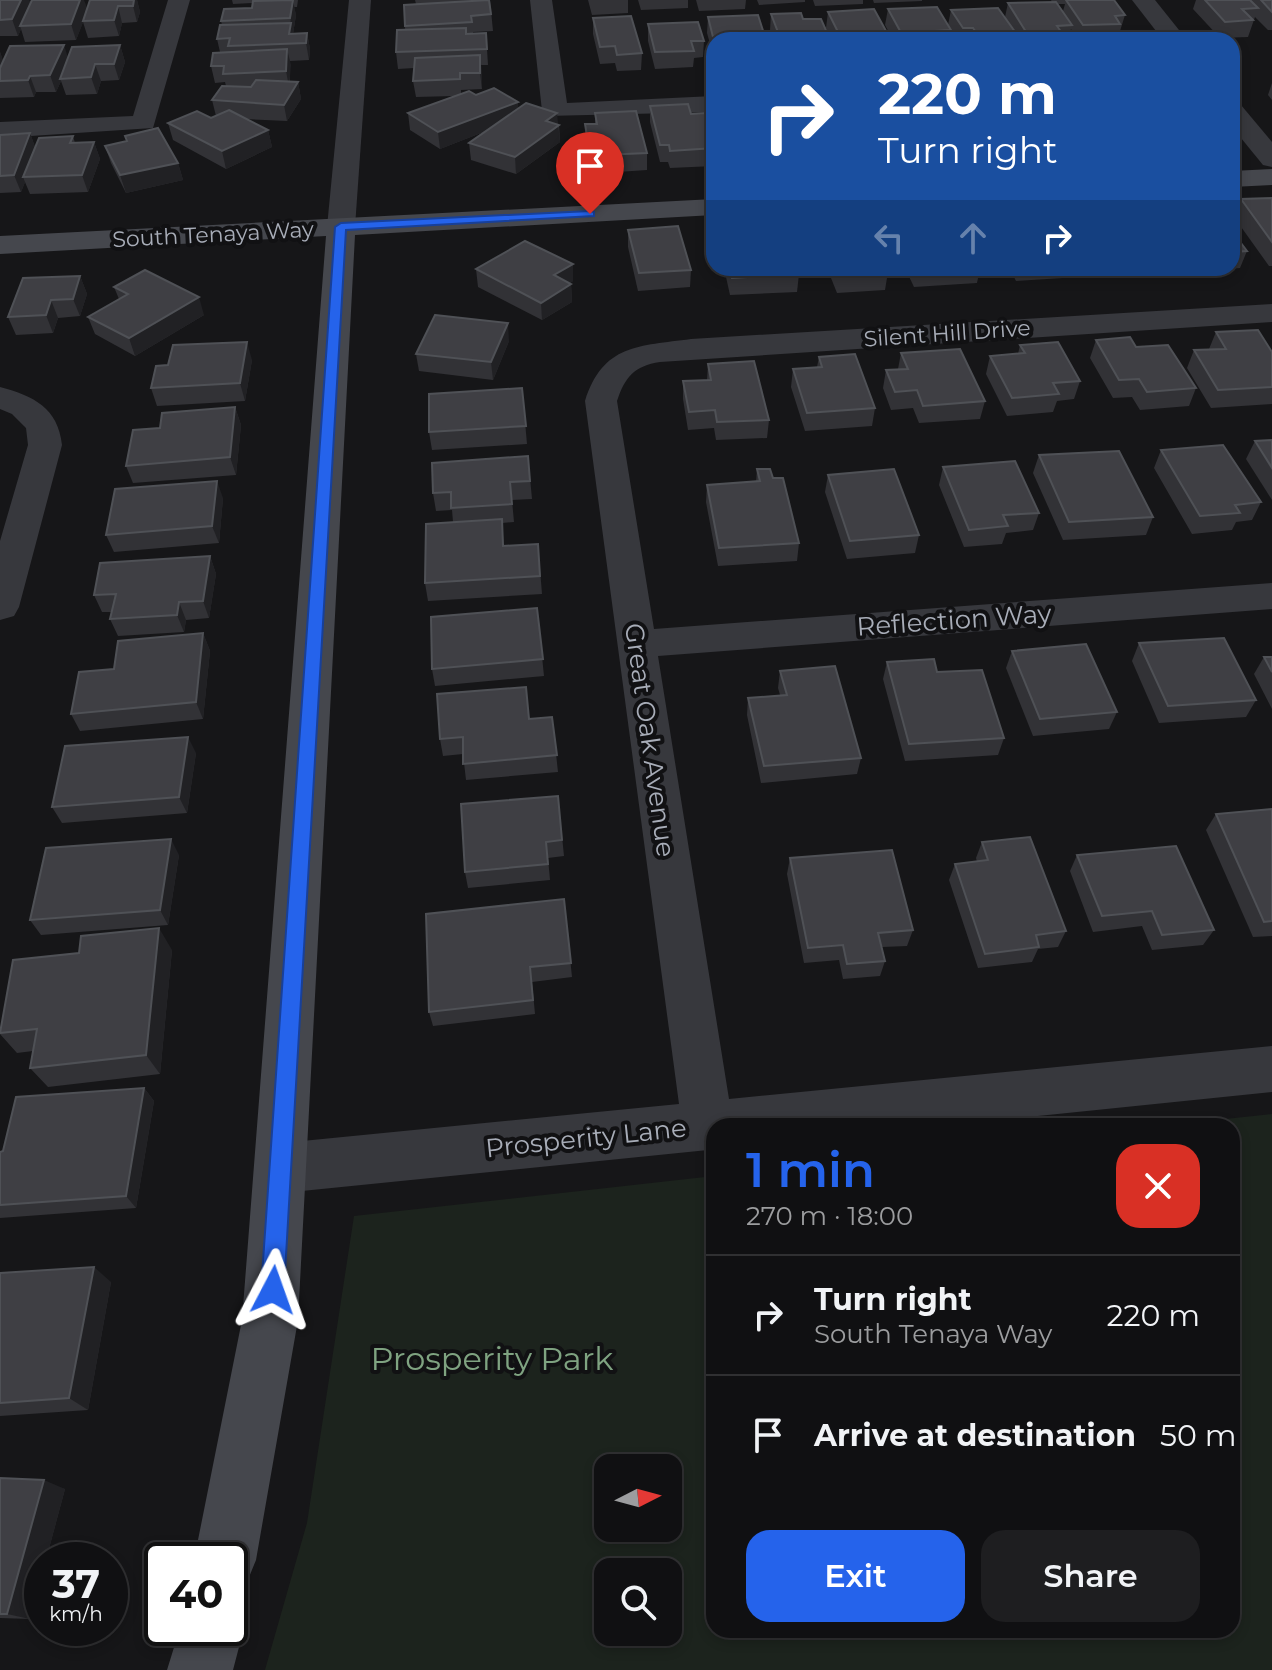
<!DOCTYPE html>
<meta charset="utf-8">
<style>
:root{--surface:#101012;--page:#1e1e20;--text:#f1f3f6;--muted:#9c9d9f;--line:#303032;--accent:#2563eb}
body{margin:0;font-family:Montserrat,sans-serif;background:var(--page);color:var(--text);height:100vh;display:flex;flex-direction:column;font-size:30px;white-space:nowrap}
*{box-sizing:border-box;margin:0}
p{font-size:26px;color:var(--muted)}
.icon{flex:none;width:44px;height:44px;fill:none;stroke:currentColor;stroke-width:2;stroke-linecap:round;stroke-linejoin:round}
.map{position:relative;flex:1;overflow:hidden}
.details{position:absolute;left:706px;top:1118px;width:534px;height:520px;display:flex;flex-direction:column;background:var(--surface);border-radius:24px;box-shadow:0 4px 12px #0003,0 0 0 2px var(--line)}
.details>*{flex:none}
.guide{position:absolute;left:706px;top:32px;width:534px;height:244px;border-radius:24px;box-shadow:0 4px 12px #0003,0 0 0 2px var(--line);background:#1a4fa0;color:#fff;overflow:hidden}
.needle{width:52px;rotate:84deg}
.controls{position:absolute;left:594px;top:1454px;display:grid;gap:16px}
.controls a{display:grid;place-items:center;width:88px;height:88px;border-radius:16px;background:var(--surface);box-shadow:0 4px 12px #0003,0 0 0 2px var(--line);font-size:40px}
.speed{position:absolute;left:24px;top:1542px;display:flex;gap:16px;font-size:40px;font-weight:700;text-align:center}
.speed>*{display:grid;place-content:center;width:104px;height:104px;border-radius:50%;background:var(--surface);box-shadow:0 4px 12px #0003,0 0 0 2px var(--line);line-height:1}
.speed small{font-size:20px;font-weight:400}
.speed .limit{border:4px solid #111;border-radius:12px;background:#fff;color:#111}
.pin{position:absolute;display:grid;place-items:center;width:68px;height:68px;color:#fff;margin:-82px -34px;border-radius:50% 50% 50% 0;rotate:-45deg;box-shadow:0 0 8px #0007}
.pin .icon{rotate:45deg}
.me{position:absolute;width:88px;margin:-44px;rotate:4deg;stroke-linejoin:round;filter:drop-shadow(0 0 6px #0008)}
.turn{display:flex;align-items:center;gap:28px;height:168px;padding:0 40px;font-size:36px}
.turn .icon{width:104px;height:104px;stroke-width:2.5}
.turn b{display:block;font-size:56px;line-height:68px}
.lanes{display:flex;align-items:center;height:76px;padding:0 40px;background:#0003;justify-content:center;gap:40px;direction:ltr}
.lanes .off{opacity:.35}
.round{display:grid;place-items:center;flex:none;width:84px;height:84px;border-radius:24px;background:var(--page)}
.summary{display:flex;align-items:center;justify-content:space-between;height:136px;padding:0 40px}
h1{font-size:48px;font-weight:600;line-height:60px;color:var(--accent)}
.primary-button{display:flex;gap:16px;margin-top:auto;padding:16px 40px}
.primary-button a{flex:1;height:92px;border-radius:24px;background:var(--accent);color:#fff;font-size:32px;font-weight:600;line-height:92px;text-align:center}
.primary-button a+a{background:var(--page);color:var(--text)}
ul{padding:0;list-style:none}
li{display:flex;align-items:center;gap:24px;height:120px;padding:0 40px;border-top:2px solid var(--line)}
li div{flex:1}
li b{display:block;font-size:30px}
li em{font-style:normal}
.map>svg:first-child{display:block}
</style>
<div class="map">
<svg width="1272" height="1670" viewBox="0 0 1272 1670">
<rect width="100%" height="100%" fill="#161618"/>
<path fill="#1c231d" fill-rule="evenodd" d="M 1272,1114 L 1272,1670 L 265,1670 L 307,1523 L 354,1216 L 714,1176 L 714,1630 L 1232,1630 L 1232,1126 L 1160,1126 ZM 608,1468 L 668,1468 L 668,1528 L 608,1528 ZM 608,1572 L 668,1572 L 668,1632 L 608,1632 Z"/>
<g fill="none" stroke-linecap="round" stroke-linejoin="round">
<g fill="#37383d" fill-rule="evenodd">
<polygon points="168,0 190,0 153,128 0,138 0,122 133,116"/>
<polygon points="349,0 371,0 355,227 351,233 331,233 327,227"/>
<polygon points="530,0 552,0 567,103 714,96 714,112 546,116 542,111"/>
<polygon points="1132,0 1155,0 1187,40 1163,40"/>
<polygon points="1232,102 1241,105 1272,142 1272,167 1263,165 1232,127"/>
<path d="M 1272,304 L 1272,322 L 660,362 C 634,366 625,377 617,401 L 654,629 L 1272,583 L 1272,609 L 658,656 L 729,1099 L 1272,1046 L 1272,1092 L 939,1126 L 714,1126 L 714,1149 L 708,1150 L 282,1193 L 263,1186 L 256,1168 L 263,1150 L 282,1143 L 679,1104 L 585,401 C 603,344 639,346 691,339 Z"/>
<path d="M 0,387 C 34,396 58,408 62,445 L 19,607 L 14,616 L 0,620 L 0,541 L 28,445 L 26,428 L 12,414 L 0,409 Z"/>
</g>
<g fill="#45474d" fill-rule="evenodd">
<polygon points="1272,169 1272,185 1232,187 1232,171"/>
<polygon points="714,199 714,215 355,235 298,1320 256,1560 247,1582 230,1589 230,1560 194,1560 242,1320 326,236 0,254 0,236"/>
<polygon points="230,1603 235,1605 244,1628 233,1670 167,1670 180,1628 230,1628"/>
</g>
</g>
<g fill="#323236" fill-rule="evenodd">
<polygon points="0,0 29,0 30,3 87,8 90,0 137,0 140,12 137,22 122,23 119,36 88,38 83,22 76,40 25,42 21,29 18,36 0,36"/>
<polygon points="232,0 298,0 297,7 294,7 296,15 293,34 307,33 310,49 309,60 290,61 290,82 298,82 301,99 287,121 246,119 268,130 272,147 226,169 173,140 168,123 211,118 216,116 212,100 226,86 225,82 215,83 211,66 220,52 217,39 222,25 221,21 252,8 252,3 233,4"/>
<polygon points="415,0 490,0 493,31 473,32 473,34 486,33 488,65 481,65 482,89 461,90 461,93 518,102 518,109 559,125 560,142 516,174 471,160 469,143 486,131 440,149 410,130 408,113 454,96 416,97 413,81 414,68 398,69 396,52 405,30 404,5 416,4"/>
<polygon points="588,0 628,0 628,13 592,15"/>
<polygon points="638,0 688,0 688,8 641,10"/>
<polygon points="696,0 746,0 745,9 699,11"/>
<polygon points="757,0 805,0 805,2 759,5"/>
<polygon points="813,0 863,0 863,4 815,6"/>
<polygon points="873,0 922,0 922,1 874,3"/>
<path d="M 1051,0 L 1114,0 L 1125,15 L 1120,31 L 1118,32 L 1116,40 L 1078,40 L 1071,29 L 1068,40 L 956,40 L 951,32 L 950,40 L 893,40 L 885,25 L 888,9 L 948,25 L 951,10 L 1005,17 L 1008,3 L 1052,2 ZM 1057,4 L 1065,4 L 1063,11 Z"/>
<polygon points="1196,0 1272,0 1272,30 1268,30 1255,17 1248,37 1220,38 1193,9"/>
<polygon points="828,12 891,40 832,40 826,28"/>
<polygon points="771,14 803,19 829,37 829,40 774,40 770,30"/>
<polygon points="708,17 714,40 714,58 707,33"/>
<polygon points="593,18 642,53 641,70 617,71 615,63 600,64 593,34"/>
<polygon points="648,24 704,41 703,57 694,58 693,67 655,69 648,41"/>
<polygon points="120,45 125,62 119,80 101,81 97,94 66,95 61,81 56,92 36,92 34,97 0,98 0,52 3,61 68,58"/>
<polygon points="1272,83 1272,100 1268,95"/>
<polygon points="650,106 691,114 714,140 714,166 670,168 668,162 660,162 650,122"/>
<polygon points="595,113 647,153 647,170 603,173 601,165 590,165 585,141 585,124 595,124"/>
<polygon points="30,133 35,147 73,136 75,143 94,142 100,159 88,192 30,194 25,182 21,192 0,193 0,135"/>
<polygon points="125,136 178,163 183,180 126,193 111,163 105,146 127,141"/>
<polygon points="1272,198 1272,266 1269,266 1234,217 1241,199"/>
<polygon points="628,230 691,270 690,287 638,291 628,247"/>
<polygon points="1232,231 1247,251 1240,268 1203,271 1201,268 1232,268"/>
<polygon points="724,268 797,268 799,274 797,292 730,295"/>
<polygon points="827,268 886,268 888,272 885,290 837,293"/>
<polygon points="905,268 980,268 977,283 914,287"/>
<polygon points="987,268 1066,268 1063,278 1016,281 1010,269 988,270"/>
<polygon points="1094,268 1148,268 1134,269 1132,273 1098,276"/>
<polygon points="476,269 573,281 570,283 571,284 572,302 542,320 478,287"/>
<polygon points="80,276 87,294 80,316 58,318 53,333 16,335 8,317"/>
<polygon points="114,287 204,315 135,356 95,334 88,317 119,299"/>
<polygon points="1216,332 1272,352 1272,404 1211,408 1187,368 1194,350 1209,349"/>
<polygon points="1096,340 1136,347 1196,388 1189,406 1140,410 1132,397 1113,398 1090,358"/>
<polygon points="509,341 493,380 419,371 416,354"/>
<polygon points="1020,345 1080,381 1074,399 1057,401 1053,412 1007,416 986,374 990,356 1018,354"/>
<polygon points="901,353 985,401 980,419 919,423 913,408 891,410 883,388 886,370 898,369"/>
<polygon points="819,357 875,408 872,426 805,431 791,387 793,369 817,367"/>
<polygon points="252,360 245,401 157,406 151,388"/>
<polygon points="708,364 769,420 767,438 716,440 714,428 688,430 683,399 683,381 707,380"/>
<polygon points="522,388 527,444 432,450 429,432"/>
<polygon points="235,407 241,425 236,475 133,483 126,466 160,428"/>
<polygon points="1272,440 1272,500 1246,459 1255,441"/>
<polygon points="1161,450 1261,502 1252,520 1236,522 1232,530 1192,534 1154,468"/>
<polygon points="1039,455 1153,517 1146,535 1063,540 1033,473"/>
<polygon points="528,456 532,499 512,500 514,522 502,523 504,546 538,544 542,594 428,601 425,583 453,522 452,510 436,511 433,493"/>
<polygon points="943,467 1039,513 1033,530 1006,533 1002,544 964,547 939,485"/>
<polygon points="757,469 773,478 799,543 797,561 718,566 706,502 707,485 756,482"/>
<polygon points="828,475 919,535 915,553 847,559 825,492"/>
<polygon points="223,498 219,543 114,552 106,535"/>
<polygon points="210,556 216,574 209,618 186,620 184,632 118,636 110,619 112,612 102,612 94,595"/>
<polygon points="537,608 544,676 435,686 432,669"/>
<polygon points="203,633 210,651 203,719 80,731 71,714 114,669"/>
<polygon points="1139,643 1256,700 1246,717 1159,723 1132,661"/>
<polygon points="1012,651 1117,712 1109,729 1033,736 1006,668"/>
<polygon points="1264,657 1272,657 1272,709 1254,674"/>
<polygon points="887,662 937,672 1004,738 998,755 905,761 883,679"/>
<polygon points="780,671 861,758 857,774 761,783 747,715 748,698 780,695 778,688"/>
<polygon points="552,717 558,772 466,780 463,754 443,756 440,739 529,719"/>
<polygon points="196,753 187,813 62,823 52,807"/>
<polygon points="558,796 564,856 548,858 550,880 468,888 465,872"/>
<polygon points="1272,809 1272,936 1253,937 1206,830 1216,814"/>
<polygon points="982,842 1066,931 1058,947 1038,949 1032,962 978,968 949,880 955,864 977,862 976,858"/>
<polygon points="179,855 168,925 41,935 30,920"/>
<polygon points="1077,855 1214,930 1203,945 1152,950 1142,926 1093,932 1070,871"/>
<polygon points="790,858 913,930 907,946 882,947 885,961 880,976 843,979 839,960 804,963 787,874"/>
<polygon points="564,899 572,977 532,982 535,1014 433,1026 429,1012"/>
<polygon points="172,950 160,1074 48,1087 30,1068 33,1051 17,1053 0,1034 0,1028"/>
<polygon points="144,1088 154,1101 136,1208 0,1218 0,1152"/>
<polygon points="0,1273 111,1282 88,1410 0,1416"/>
<polygon points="0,1478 65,1489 30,1619 0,1618"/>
</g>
<g fill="#212124">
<polygon points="21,0 29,0 31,6 20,26 21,29 18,36 12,19"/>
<polygon points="80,0 84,0 88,10 76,40 71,24"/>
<polygon points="134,0 137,0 140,12 137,22 133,6"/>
<polygon points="293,0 296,15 293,34 289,34"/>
<polygon points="118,6 122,23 119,36 114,20"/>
<polygon points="307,33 310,49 309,60 306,43"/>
<polygon points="64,45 69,61 60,79 61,81 56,92 50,75"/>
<polygon points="120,45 125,62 119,80 114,64"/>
<polygon points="287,49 291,65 289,87 286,71"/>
<polygon points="0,52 5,66 0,79"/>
<polygon points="480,55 482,72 482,89 480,73"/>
<polygon points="95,64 101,81 97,94 91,77"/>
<polygon points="30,76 36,92 34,97 28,80"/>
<polygon points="298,82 301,99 287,121 284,105"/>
<polygon points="518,102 519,118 440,149 438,132"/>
<polygon points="557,113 560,142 516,174 515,157 546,121"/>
<polygon points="268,130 272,147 226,169 222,151"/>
<polygon points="30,133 36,150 23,177 25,182 21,192 14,175"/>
<polygon points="94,142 100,159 88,192 82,175"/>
<polygon points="178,163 183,180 126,193 120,175"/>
<polygon points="573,264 573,281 555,293 554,275"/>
<polygon points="80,276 87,294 80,316 73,299"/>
<polygon points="571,284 572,302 542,320 541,303"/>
<polygon points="199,297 204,315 135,356 129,338"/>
<polygon points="51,300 58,318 53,333 46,315"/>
<polygon points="508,323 509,341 493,380 491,362"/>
<polygon points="247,342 252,360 245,401 240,383"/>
<polygon points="235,407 241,425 236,475 230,457"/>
<polygon points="217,481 223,498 219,543 212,526"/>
<polygon points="210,556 216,574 209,618 203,601"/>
<polygon points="179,602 186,620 184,632 177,615"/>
<polygon points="203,633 210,651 203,719 196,702"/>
<polygon points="188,737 196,753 187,813 179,797"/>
<polygon points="171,839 179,855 168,925 160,910"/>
<polygon points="159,928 172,950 160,1074 146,1055"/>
<polygon points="144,1088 154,1101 136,1208 126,1196"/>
<polygon points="94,1267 111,1282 88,1410 69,1398"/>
<polygon points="44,1480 65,1489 46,1560 42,1560 42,1574 30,1619 7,1614"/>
</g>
<g fill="#3f3f44" stroke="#4f5156" stroke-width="2">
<polygon points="0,0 21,0 12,19 0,20"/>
<polygon points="32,0 80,0 71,24 20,26"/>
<polygon points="90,0 134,0 133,6 118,6 114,20 83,21"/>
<polygon points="293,0 290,18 221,21 224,9 252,8 253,1"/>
<polygon points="489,0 491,14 471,16 472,22 405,26 404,5"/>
<polygon points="1066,0 1114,0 1125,15 1115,16 1120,24 1083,25"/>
<polygon points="1205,0 1250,0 1258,8 1242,9 1253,20 1225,22"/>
<polygon points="1261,0 1272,0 1272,12"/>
<polygon points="1056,2 1072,25 1057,26 1062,33 1028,35 1008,3"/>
<polygon points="937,7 951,30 936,31 941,39 921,40 905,40 888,9"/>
<polygon points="998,8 1018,36 980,38 973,28 963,28 951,10"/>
<polygon points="874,9 891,40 855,40 853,38 841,38 828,12"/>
<polygon points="801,13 803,19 821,19 829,37 814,38 815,40 781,40 771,14"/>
<polygon points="758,15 766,40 714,40 714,41 708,17"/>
<polygon points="631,16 642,53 617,55 615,46 600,47 593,18"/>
<polygon points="698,22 704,41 691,41 694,51 655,52 648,24"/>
<polygon points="291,23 289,34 307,33 306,43 228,46 230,38 217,39 220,25"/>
<polygon points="466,28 466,34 486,33 487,49 396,52 397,30"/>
<polygon points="64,45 50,75 30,76 28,80 0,81 0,68 10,46"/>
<polygon points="120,45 114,64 95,64 91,77 60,79 72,47"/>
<polygon points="287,49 286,71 223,74 224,66 211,66 213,53"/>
<polygon points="480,55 480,73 460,73 460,79 413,81 415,58"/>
<polygon points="256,80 298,82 284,105 212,100 222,86 251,87"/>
<polygon points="494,88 518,102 438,132 408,113 469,91 476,95"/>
<polygon points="526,103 557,113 546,121 559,125 515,157 469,143"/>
<polygon points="688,104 691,114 705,113 714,140 714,148 670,151 669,145 660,145 650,106"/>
<polygon points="229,110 268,130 222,151 168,123 197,111 211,118"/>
<polygon points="636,111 647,153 602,155 601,148 589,148 585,124 597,124 595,113"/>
<polygon points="158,128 178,163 120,175 105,146 127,141 125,136"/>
<polygon points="30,133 14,175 0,176 0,135"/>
<polygon points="73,136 70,143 94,142 82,175 23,177 39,138"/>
<polygon points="1272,198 1272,242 1241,199"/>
<polygon points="678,226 691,270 639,273 628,230"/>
<polygon points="1232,231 1247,251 1232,252"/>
<polygon points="525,241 573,264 554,275 571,284 541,303 476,269"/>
<polygon points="729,268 797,268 799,274 732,278"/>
<polygon points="837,268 886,268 888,272 839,275"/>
<polygon points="145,270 199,297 129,338 88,317 128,294 114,287"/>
<polygon points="80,276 73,299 51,300 46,315 8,317 23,278"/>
<polygon points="435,315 508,323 491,362 416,354"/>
<polygon points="1258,330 1272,352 1272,387 1218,390 1194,350 1226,349 1216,332"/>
<polygon points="1130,337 1136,347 1168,345 1196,388 1147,392 1139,379 1119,380 1096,340"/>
<polygon points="247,342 240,383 151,388 156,366 168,365 173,345"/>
<polygon points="1058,342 1080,381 1053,383 1059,394 1012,398 990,356 1025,353 1020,345"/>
<polygon points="960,349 985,401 923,406 917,390 895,392 886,370 908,369 901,353"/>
<polygon points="855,354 875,408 807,413 793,369 822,367 819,357"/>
<polygon points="754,361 769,420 717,422 715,410 689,412 683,381 711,380 708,364"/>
<polygon points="522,388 526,426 429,432 429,394"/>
<polygon points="235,407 230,457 126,466 133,430 160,428 162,413"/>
<polygon points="1272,440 1272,468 1255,441"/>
<polygon points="1223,445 1261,502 1235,505 1240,513 1200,516 1161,450"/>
<polygon points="1119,451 1153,517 1069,522 1039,455"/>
<polygon points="528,456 530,481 510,482 512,504 451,508 451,492 433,493 432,463"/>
<polygon points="1015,461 1039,513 1003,515 1008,526 969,530 943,467"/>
<polygon points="757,469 770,469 773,478 783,478 799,543 719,548 707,485 760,481"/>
<polygon points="894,469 919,535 850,541 828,475"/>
<polygon points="217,481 212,526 106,535 115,489"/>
<polygon points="502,519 503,546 538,544 540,576 425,583 426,524"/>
<polygon points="210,556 203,601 179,602 177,615 110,619 116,594 94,595 100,563"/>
<polygon points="537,608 543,659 432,669 431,617"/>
<polygon points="203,633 196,702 71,714 79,672 114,669 118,641"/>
<polygon points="1224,638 1256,700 1168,706 1139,643"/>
<polygon points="1086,644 1117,712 1040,719 1012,651"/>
<polygon points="1264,657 1272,657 1272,672"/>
<polygon points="934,659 937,672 982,670 1004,738 909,744 887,662"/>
<polygon points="835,666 861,758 764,766 748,698 787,695 780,671"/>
<polygon points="526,687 529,719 552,717 557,755 463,764 463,737 440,739 437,694"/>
<polygon points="188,737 179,797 52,807 65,746"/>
<polygon points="558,796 562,840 546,842 548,864 465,872 461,804"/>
<polygon points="1272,809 1272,921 1264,922 1216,814"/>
<polygon points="1030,837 1066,931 1036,935 1039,947 985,954 955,864 988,860 982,842"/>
<polygon points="171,839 160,910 30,920 46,848"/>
<polygon points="1176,846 1214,930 1162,935 1152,911 1102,916 1077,855"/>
<polygon points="892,850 913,930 878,933 885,961 847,964 843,945 808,948 790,858"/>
<polygon points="564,899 571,963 530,967 533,1000 429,1012 426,914"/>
<polygon points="159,928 146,1055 30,1068 37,1029 0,1033 13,960 79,953 81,936"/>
<polygon points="144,1088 126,1196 0,1205 0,1152 3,1151 16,1097"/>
<polygon points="94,1267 69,1398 0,1403 0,1273"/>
<polygon points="0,1478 44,1480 7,1614 0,1614"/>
</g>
<polygon fill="#2563eb" stroke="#184099" stroke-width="2" points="590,211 594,212 594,216 346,230 284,1290 281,1298 273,1301 264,1298 261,1290 335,227 341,223"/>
<g text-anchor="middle" stroke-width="8" stroke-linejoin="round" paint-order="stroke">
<g font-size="22" fill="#a8adb8" stroke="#111113">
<text transform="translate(213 234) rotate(-3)" y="8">South Tenaya Way</text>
<text transform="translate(947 333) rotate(-4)" y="8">Silent Hill Drive</text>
</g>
<g font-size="26" fill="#a8adb8" stroke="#111113">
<text transform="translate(954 620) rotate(-4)" y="9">Reflection Way</text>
<text transform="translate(650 740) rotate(82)" y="9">Great Oak Avenue</text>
<text transform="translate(586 1138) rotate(-6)" y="9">Prosperity Lane</text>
</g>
<g font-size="32" fill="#7fa381" stroke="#111113">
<text x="492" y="1370">Prosperity Park</text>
</g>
</g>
</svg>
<div class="controls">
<a><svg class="needle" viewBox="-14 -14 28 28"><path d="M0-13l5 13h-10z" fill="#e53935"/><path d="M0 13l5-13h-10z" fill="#9c9d9f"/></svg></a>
<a><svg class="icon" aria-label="search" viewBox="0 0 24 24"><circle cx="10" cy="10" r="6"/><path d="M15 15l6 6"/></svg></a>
</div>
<div class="speed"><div>37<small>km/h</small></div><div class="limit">40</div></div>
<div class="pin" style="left:590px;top:214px;background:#d93025"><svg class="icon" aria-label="arrive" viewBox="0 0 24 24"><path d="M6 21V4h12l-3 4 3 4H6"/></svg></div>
<svg class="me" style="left:273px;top:1290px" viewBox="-20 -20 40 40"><path d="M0-17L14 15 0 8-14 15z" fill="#2563eb" stroke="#fff" stroke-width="4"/></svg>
<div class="guide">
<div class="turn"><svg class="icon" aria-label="right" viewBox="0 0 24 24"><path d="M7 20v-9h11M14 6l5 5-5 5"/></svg><div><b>220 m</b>Turn right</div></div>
<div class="lanes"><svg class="icon off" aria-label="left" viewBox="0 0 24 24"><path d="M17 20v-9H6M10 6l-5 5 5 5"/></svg><svg class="icon off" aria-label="ahead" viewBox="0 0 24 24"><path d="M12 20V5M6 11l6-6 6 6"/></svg><svg class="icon" aria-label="right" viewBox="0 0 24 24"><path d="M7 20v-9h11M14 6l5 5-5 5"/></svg></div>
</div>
<section class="details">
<div class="summary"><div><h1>1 min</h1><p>270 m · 18:00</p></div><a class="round" style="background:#d93025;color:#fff"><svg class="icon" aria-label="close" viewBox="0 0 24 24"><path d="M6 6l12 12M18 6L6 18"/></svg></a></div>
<ul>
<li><svg class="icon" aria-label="right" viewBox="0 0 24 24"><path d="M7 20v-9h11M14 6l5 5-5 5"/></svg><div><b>Turn right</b><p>South Tenaya Way</p></div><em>220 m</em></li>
<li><svg class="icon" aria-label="arrive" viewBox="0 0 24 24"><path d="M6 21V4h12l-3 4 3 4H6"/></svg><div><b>Arrive at destination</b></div><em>50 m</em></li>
</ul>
<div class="primary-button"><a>Exit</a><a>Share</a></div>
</section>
</div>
